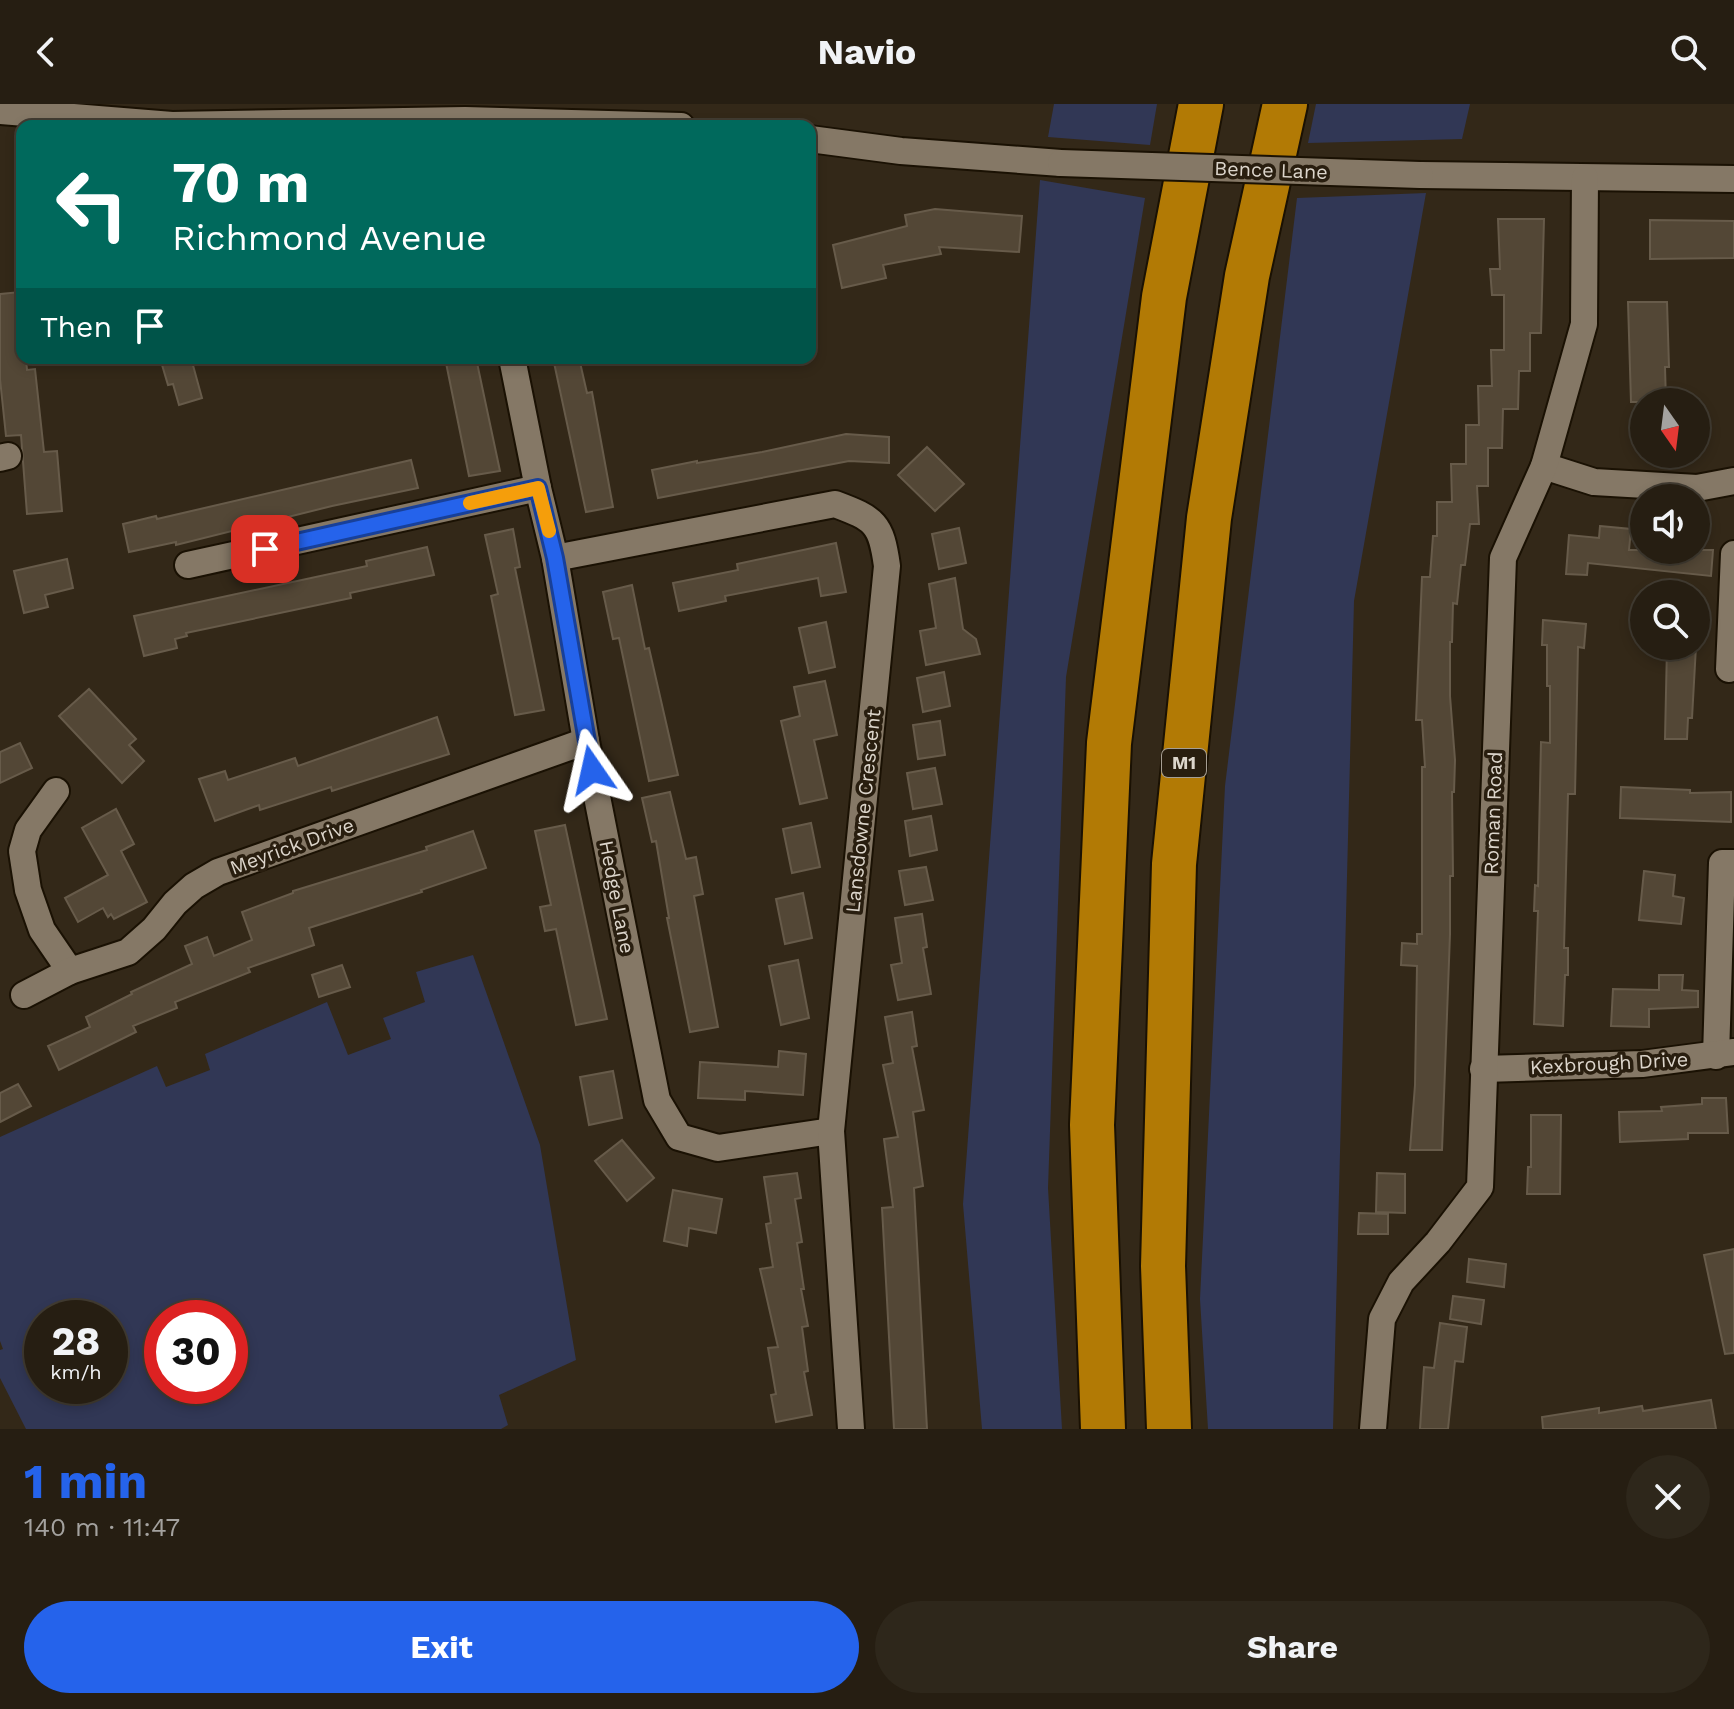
<!DOCTYPE html>
<meta charset="utf-8">
<style>
:root{--surface:#261e12;--page:#2e271b;--text:#f1f3f6;--muted:#a4a29f;--line:#423c32;--accent:#2563eb}
body{margin:0;font-family:"Work Sans",sans-serif;background:var(--page);color:var(--text);height:100vh;display:flex;flex-direction:column;font-size:30px;white-space:nowrap}
*{box-sizing:border-box;margin:0}
p{font-size:26px;color:var(--muted)}
.icon{flex:none;width:44px;height:44px;fill:none;stroke:currentColor;stroke-width:2;stroke-linecap:round;stroke-linejoin:round}
.map{position:relative;height:1325px;overflow:hidden}
.side{display:flex;flex-direction:column;background:var(--surface);flex:1}
.side>*{flex:none}
.banner{position:absolute;left:16px;top:16px;width:800px;height:244px;border-radius:16px;box-shadow:0 4px 12px #0003,0 0 0 2px var(--line);background:#00695c;color:#fff;overflow:hidden}
.needle{width:52px;rotate:166deg}
.controls{position:absolute;left:1630px;top:284px;display:grid;gap:16px}
.controls a{display:grid;place-items:center;width:80px;height:80px;border-radius:50%;background:var(--surface);box-shadow:0 4px 12px #0003,0 0 0 2px var(--line);font-size:40px}
.speed{position:absolute;left:24px;top:1196px;display:flex;gap:16px;font-size:40px;font-weight:700;text-align:center}
.speed>*{display:grid;place-content:center;width:104px;height:104px;border-radius:50%;background:var(--surface);box-shadow:0 4px 12px #0003,0 0 0 2px var(--line);line-height:1}
.speed small{font-size:20px;font-weight:400}
.speed .limit{border:12px solid #d22;background:#fff;color:#111}
.pin{position:absolute;display:grid;place-items:center;width:68px;height:68px;color:#fff;margin:-34px;border-radius:16px;box-shadow:0 4px 12px #0006}
.me{position:absolute;width:88px;margin:-44px;rotate:349deg;stroke-linejoin:round;filter:drop-shadow(0 0 6px #0008)}
.turn{display:flex;align-items:center;gap:28px;height:168px;padding:0 24px;font-size:36px}
.turn .icon{width:104px;height:104px;stroke-width:2.5}
.turn b{display:block;font-size:56px;line-height:68px}
.then{display:flex;align-items:center;height:76px;padding:0 24px;background:#0003;gap:16px;font-size:30px}
.round{display:grid;place-items:center;flex:none;width:84px;height:84px;border-radius:42px;background:var(--page)}
.overview{display:flex;align-items:center;justify-content:space-between;height:136px;padding:0 24px}
h1{font-size:48px;font-weight:700;line-height:60px;color:var(--accent)}
.button{display:flex;gap:16px;margin-top:auto;padding:16px 24px}
.button a{flex:1;height:92px;border-radius:48px;background:var(--accent);color:#fff;font-size:32px;font-weight:700;line-height:92px;text-align:center}
.button a+a{background:var(--page);color:var(--text)}
header{display:flex;justify-content:space-between;align-items:center;height:104px;padding:0 24px;background:var(--surface);font-size:36px;font-weight:700}
.map>svg:first-child{display:block}
</style>
<header><svg class="icon" aria-label="back" viewBox="0 0 24 24"><path d="M15 5l-7 7 7 7"/></svg>Navio<svg class="icon" aria-label="search" viewBox="0 0 24 24"><circle cx="10" cy="10" r="6"/><path d="M15 15l6 6"/></svg></header>
<div class="map">
<svg width="1734" height="1325" viewBox="0 0 1734 1325">
<rect width="100%" height="100%" fill="#332818"/>
<g fill="#313755" fill-rule="evenodd">
<polygon points="1054,0 1157,0 1150,41 1048,33"/>
<polygon points="1316,0 1470,0 1462,35 1308,39"/>
<polygon points="1040,76 1145,94 1066,573 1048,1084 1062,1325 982,1325 963,1100"/>
<polygon points="1426,89 1354,497 1333,1325 1208,1325 1200,1195 1225,682 1297,94"/>
<path d="M 473,851 L 540,1041 L 576,1256 L 499,1291 L 508,1321 L 501,1325 L 26,1325 L 0,1274 L 0,1246 L 3,1245 L 0,1237 L 0,1033 L 157,962 L 166,983 L 210,966 L 205,950 L 327,898 L 348,951 L 391,935 L 383,914 L 425,898 L 416,868 ZM 110,1214 L 110,1282 L 42,1282 L 42,1214 ZM 230,1214 L 230,1282 L 162,1282 L 162,1214 Z"/>
</g>
<g fill="#534736" stroke="#675b4a" stroke-width="2">
<polygon points="935,105 1022,112 1019,148 939,143 941,150 883,161 886,174 842,184 833,141 907,122 905,111"/>
<polygon points="1498,115 1544,115 1541,229 1530,229 1530,267 1519,267 1518,305 1503,305 1502,344 1488,344 1488,382 1477,382 1479,420 1470,420 1465,461 1461,461 1457,500 1453,499 1452,538 1450,538 1450,592 1455,656 1454,688 1452,688 1453,772 1450,772 1450,830 1442,1046 1410,1046 1415,981 1417,862 1401,861 1402,839 1417,840 1417,830 1422,830 1422,663 1425,663 1422,616 1416,616 1422,473 1430,473 1433,432 1437,432 1437,398 1452,398 1451,360 1466,360 1466,321 1479,321 1478,282 1492,282 1491,246 1504,246 1504,191 1492,191 1490,165 1500,165"/>
<polygon points="1650,116 1734,117 1734,154 1650,155"/>
<polygon points="20,188 22,254 26,254 27,266 35,265 44,348 57,347 62,407 27,410 21,331 6,332 0,275 0,190"/>
<polygon points="1628,198 1667,198 1669,263 1665,263 1666,298 1631,298"/>
<polygon points="160,254 191,254 202,294 179,301 173,280 168,281"/>
<polygon points="445,254 476,254 500,367 469,372"/>
<polygon points="553,254 579,254 587,289 592,288 613,403 586,408"/>
<polygon points="846,330 889,333 889,359 849,357 658,394 652,366 697,357 697,359 762,348"/>
<polygon points="927,343 964,380 935,407 898,371"/>
<polygon points="411,356 418,384 332,402 176,441 176,438 129,448 123,420 156,412 157,415"/>
<polygon points="1600,422 1631,425 1629,446 1713,446 1711,472 1588,459 1587,471 1566,470 1569,431 1599,434"/>
<polygon points="959,424 966,459 939,465 932,430"/>
<polygon points="513,425 520,463 515,464 544,606 515,611 491,492 498,490 485,431"/>
<polygon points="836,439 846,488 821,492 818,474 725,492 726,497 679,507 673,479 738,466 737,460"/>
<polygon points="427,443 434,471 350,489 351,494 186,529 187,532 175,535 177,544 144,552 134,512 367,462 366,457"/>
<polygon points="67,455 73,484 45,491 48,503 24,509 14,467"/>
<polygon points="955,474 963,525 976,535 980,550 926,561 920,527 936,524 929,480"/>
<polygon points="632,481 645,545 649,544 678,671 649,677 619,534 613,535 603,488"/>
<polygon points="1543,516 1586,520 1584,544 1578,543 1575,690 1568,690 1564,844 1568,844 1568,871 1565,871 1563,922 1534,920 1538,807 1534,807 1535,781 1538,782 1541,638 1550,639 1550,582 1547,582 1547,541 1542,541"/>
<polygon points="826,518 835,563 809,569 799,524"/>
<polygon points="1667,542 1696,542 1692,614 1688,614 1687,635 1665,635"/>
<polygon points="944,568 950,602 923,608 917,574"/>
<polygon points="825,577 837,631 814,636 827,694 800,700 781,617 800,612 794,583"/>
<polygon points="89,585 136,635 129,641 144,657 122,679 59,612"/>
<polygon points="437,613 449,650 332,687 331,683 260,706 259,701 215,717 199,675 225,667 228,676 295,654 298,662"/>
<polygon points="940,617 945,651 918,655 913,621"/>
<polygon points="20,639 32,664 0,679 0,648"/>
<polygon points="935,664 942,700 913,705 907,669"/>
<polygon points="1621,683 1690,686 1690,689 1731,688 1731,718 1620,714"/>
<polygon points="670,688 686,755 696,753 703,790 694,792 718,923 690,928 667,814 669,814 656,737 652,738 642,694"/>
<polygon points="116,705 134,740 121,747 147,798 114,815 111,810 108,813 103,804 78,818 65,794 108,771 82,724"/>
<polygon points="931,712 937,746 910,752 905,717"/>
<polygon points="811,719 820,763 792,769 783,725"/>
<polygon points="565,721 607,915 576,921 556,825 545,827 540,803 551,801 535,727"/>
<polygon points="473,727 486,764 421,786 422,788 309,824 314,841 248,864 250,868 175,898 177,904 133,922 136,928 59,966 48,942 90,923 86,913 132,890 131,888 192,860 185,842 207,833 214,852 252,836 242,808 293,789 293,787 427,746 426,743"/>
<polygon points="926,763 933,796 905,801 899,767"/>
<polygon points="1644,767 1675,771 1673,792 1684,794 1681,820 1639,816"/>
<polygon points="803,789 812,834 785,840 776,795"/>
<polygon points="922,810 927,843 923,844 931,890 898,896 891,861 902,859 895,814"/>
<polygon points="798,856 809,914 781,921 769,862"/>
<polygon points="342,861 350,883 319,893 312,871"/>
<polygon points="1659,871 1683,871 1682,886 1698,887 1698,903 1649,905 1649,923 1611,922 1613,885 1659,886"/>
<polygon points="912,908 917,942 912,943 924,1006 913,1008 923,1082 914,1084 927,1325 894,1325 882,1104 893,1103 884,1035 898,1033 883,961 893,959 885,913"/>
<polygon points="779,947 806,950 803,991 745,987 745,996 698,994 700,958 778,963"/>
<polygon points="613,967 622,1014 589,1021 580,973"/>
<polygon points="18,980 31,1002 0,1018 0,989"/>
<polygon points="1702,994 1726,994 1728,1029 1688,1029 1688,1035 1620,1038 1619,1008 1662,1007 1661,1003 1702,1000"/>
<polygon points="1531,1011 1561,1011 1560,1090 1527,1090 1528,1063 1531,1063"/>
<polygon points="622,1036 654,1074 627,1097 595,1057"/>
<polygon points="797,1069 801,1094 795,1095 802,1138 797,1139 804,1185 801,1185 808,1222 802,1223 808,1267 804,1268 812,1311 776,1318 771,1291 776,1290 768,1244 778,1243 760,1165 773,1163 766,1120 771,1119 764,1073"/>
<polygon points="1377,1069 1405,1070 1405,1109 1376,1108"/>
<polygon points="673,1086 722,1095 716,1129 689,1124 687,1142 664,1137"/>
<polygon points="1359,1109 1388,1110 1388,1130 1358,1130"/>
<polygon points="1734,1145 1734,1249 1725,1250 1704,1151"/>
<polygon points="1469,1155 1506,1160 1504,1183 1467,1178"/>
<polygon points="1453,1192 1484,1196 1481,1220 1450,1215"/>
<polygon points="1440,1219 1467,1223 1463,1258 1455,1257 1448,1325 1420,1325 1424,1263 1434,1264"/>
<polygon points="1711,1296 1716,1325 1543,1325 1542,1313 1599,1304 1599,1309 1642,1302 1643,1307"/>
</g>
<g fill="none" stroke-linecap="round" stroke-linejoin="round">
<g stroke="#1a1103" stroke-width="30">
<g id="street">
<polyline points="0,7 172,21 465,16 681,22"/>
<polyline points="810,35 901,47 1061,59"/>
<polyline points="1420,71 1734,75"/>
<polyline points="512,254 538,384 555,454 586,637 657,996 679,1033 718,1044 831,1027"/>
<polyline points="0,354 8,352"/>
<polyline points="1544,362 1594,378 1697,384 1734,377"/>
<path d="M 555,454 L 835,400 C 875,415 881,419 887,462 L 831,1027 L 851,1325"/>
<polyline points="188,461 538,384"/>
<polyline points="1729,565 1734,450"/>
<polyline points="56,687 28,726 22,747 28,786 42,826 70,867"/>
<polyline points="24,891 70,867 128,848 154,825 175,799 194,782 218,768 586,637"/>
<polyline points="1716,952 1722,759 1734,759"/>
<polyline points="1483,965 1642,960 1734,948"/>
<polyline points="1373,1325 1382,1215 1401,1178 1438,1138 1480,1083 1503,454 1544,362 1584,220 1585,74"/>
</g>
</g>
<g stroke="#1a1103" stroke-width="48">
<g id="highway">
<polyline points="1103,1325 1092,1021 1109,639 1164,193 1201,0"/>
<polyline points="1169,1325 1163,1162 1174,760 1209,414 1247,172 1285,0"/>
</g>
</g>
<use href="#street" stroke="#857866" stroke-width="26"/>
<use href="#highway" stroke="#b27a05" stroke-width="44"/>
<g stroke="#1a1103" stroke-width="30" stroke-linecap="butt">
<polyline id="street-bridge" points="1061,59 1420,71"/>
</g>
<use href="#street-bridge" stroke="#857866" stroke-width="26"/>
</g>
<g fill="none" stroke-linecap="round" stroke-linejoin="round">
<g stroke="#184099" stroke-width="20">
<polyline id="route" points="265,445 538,384 555,454 592,666"/>
</g>
<use href="#route" stroke="#2563eb" stroke-width="14"/>
<polyline stroke="#f59e0b" stroke-width="14" points="470,399 538,384 549,427"/>
</g>
<g text-anchor="middle" stroke-width="7" stroke-linejoin="round" paint-order="stroke">
<rect fill="#291e0f" stroke="#a69e93" stroke-width="2" x="1162" y="645" width="44" height="28" rx="6"/>
<g font-size="18" font-weight="bold" fill="#dcd5cb">
<text x="1184" y="665">M1</text>
</g>
<g font-size="20" fill="#dcd5cb" stroke="#291e0f">
<text transform="translate(1271 66) rotate(2)" y="7">Bence Lane</text>
<text transform="translate(863 707) rotate(-84)" y="7">Lansdowne Crescent</text>
<text transform="translate(1493 709) rotate(-88)" y="7">Roman Road</text>
<text transform="translate(292 742) rotate(-20)" y="7">Meyrick Drive</text>
<text transform="translate(617 793) rotate(79)" y="7">Hedge Lane</text>
<text transform="translate(1609 959) rotate(-3)" y="7">Kexbrough Drive</text>
</g>
</g>
</svg>
<div class="controls">
<a><svg class="needle" viewBox="-14 -14 28 28"><path d="M0-13l5 13h-10z" fill="#e53935"/><path d="M0 13l5-13h-10z" fill="#a4a29f"/></svg></a>
<a><svg class="icon" aria-label="sound" viewBox="0 0 24 24"><path d="M4 9h4l5-4v14l-5-4H4zM17 9q2 3 0 6"/></svg></a>
<a><svg class="icon" aria-label="search" viewBox="0 0 24 24"><circle cx="10" cy="10" r="6"/><path d="M15 15l6 6"/></svg></a>
</div>
<div class="speed"><div>28<small>km/h</small></div><div class="limit">30</div></div>
<div class="pin" style="left:265px;top:445px;background:#d93025"><svg class="icon" aria-label="arrive" viewBox="0 0 24 24"><path d="M6 21V4h12l-3 4 3 4H6"/></svg></div>
<svg class="me" style="left:592px;top:666px" viewBox="-20 -20 40 40"><path d="M0-17L14 15 0 8-14 15z" fill="#2563eb" stroke="#fff" stroke-width="4"/></svg>
<div class="banner">
<div class="turn"><svg class="icon" aria-label="left" viewBox="0 0 24 24"><path d="M17 20v-9H6M10 6l-5 5 5 5"/></svg><div><b>70 m</b>Richmond Avenue</div></div>
<div class="then">Then<svg class="icon" aria-label="arrive" viewBox="0 0 24 24"><path d="M6 21V4h12l-3 4 3 4H6"/></svg></div>
</div>
</div>
<section class="side">
<div class="overview"><div><h1>1 min</h1><p>140 m · 11:47</p></div><a class="round"><svg class="icon" aria-label="close" viewBox="0 0 24 24"><path d="M6 6l12 12M18 6L6 18"/></svg></a></div>
<div class="button"><a>Exit</a><a>Share</a></div>
</section>
